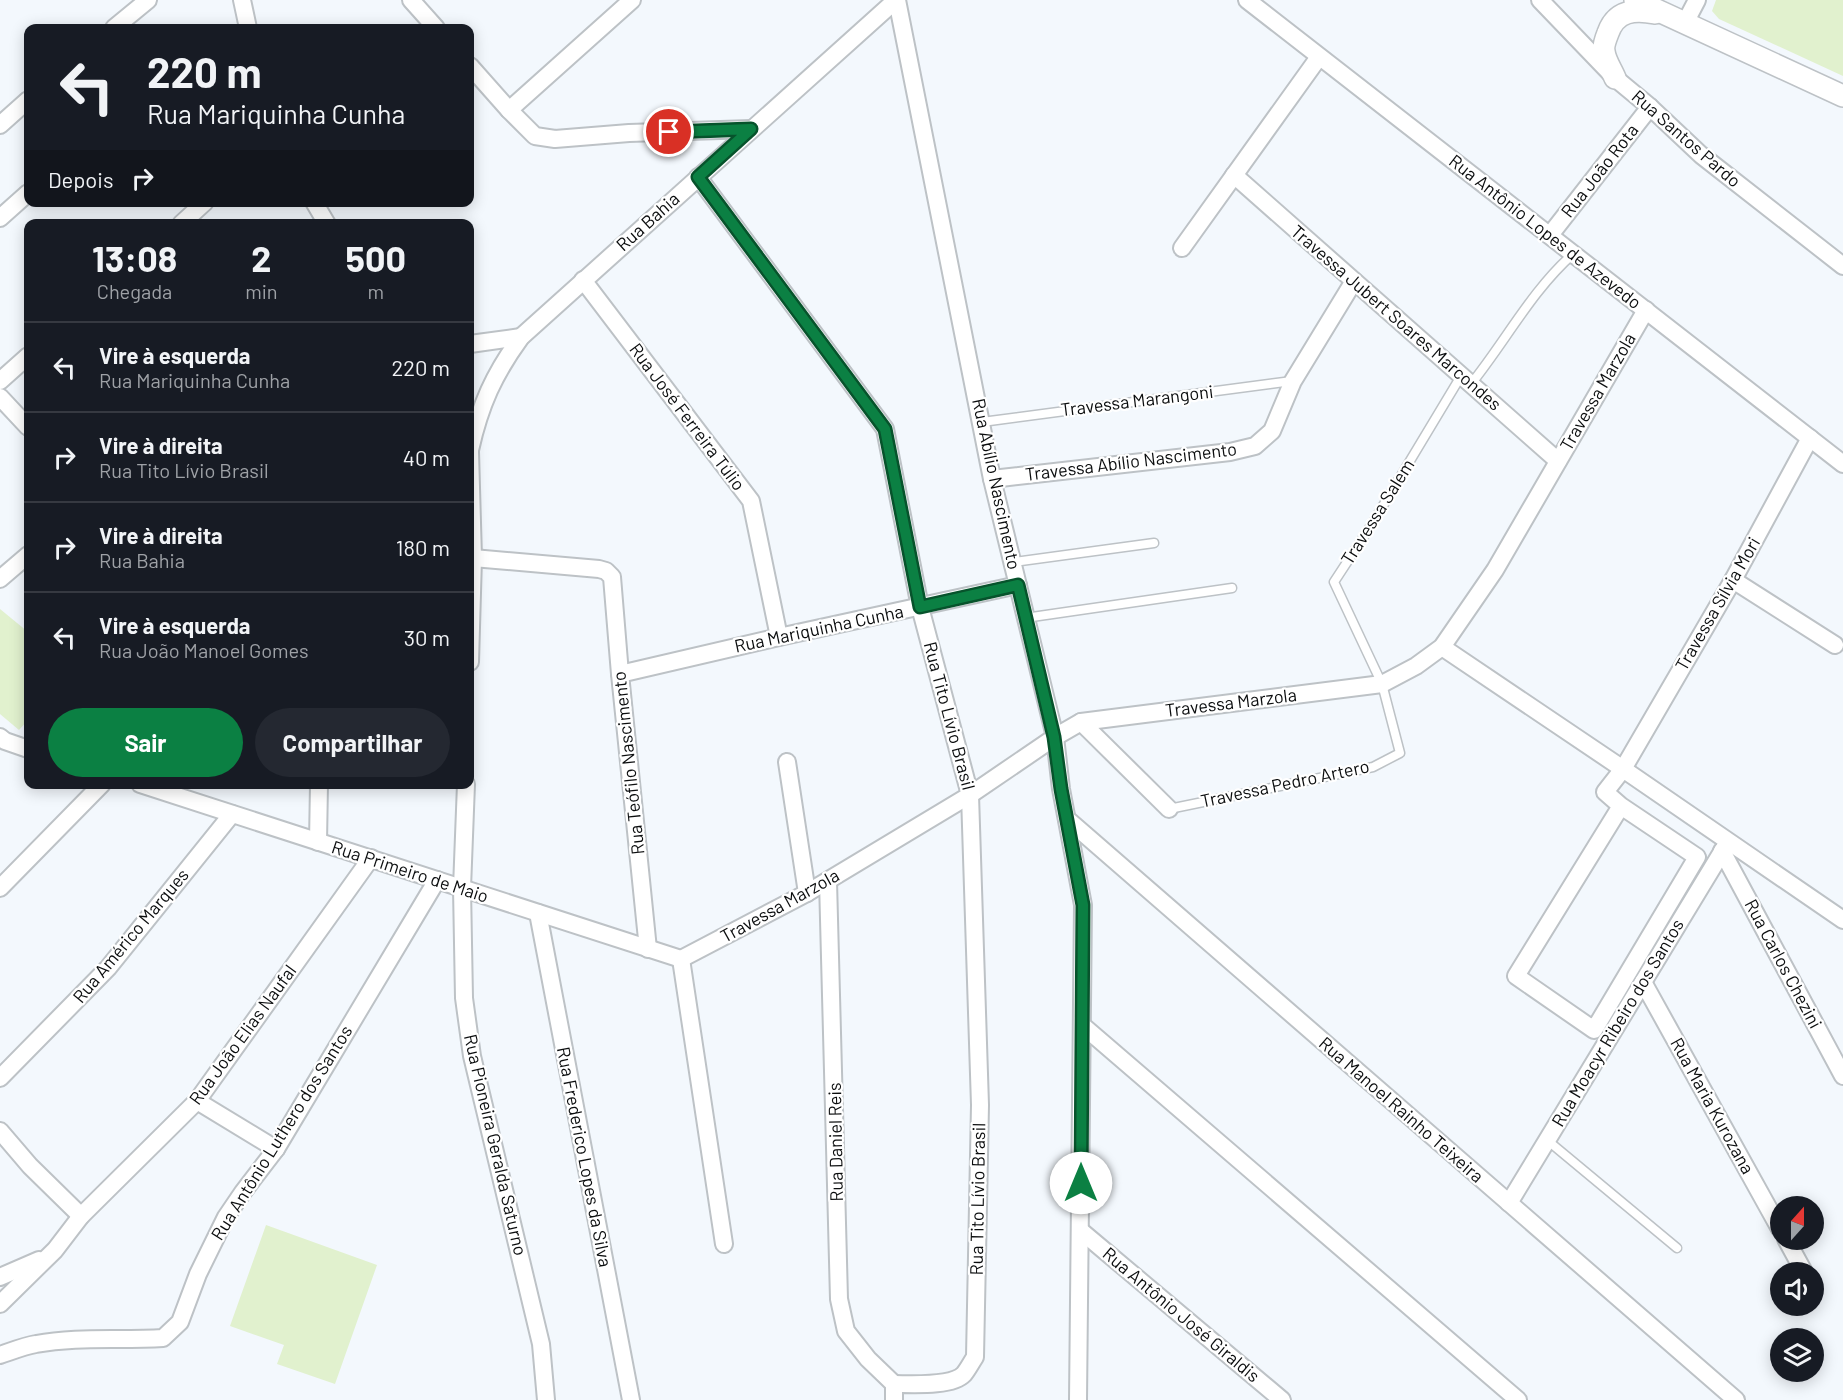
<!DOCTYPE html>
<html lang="pt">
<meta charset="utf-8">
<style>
:root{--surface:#171b24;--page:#242831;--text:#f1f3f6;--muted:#9ea1a6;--line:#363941;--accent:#0b8043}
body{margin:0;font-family:Barlow,sans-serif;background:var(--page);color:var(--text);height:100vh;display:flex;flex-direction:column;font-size:22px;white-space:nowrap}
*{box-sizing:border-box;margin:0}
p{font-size:20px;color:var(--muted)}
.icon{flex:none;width:33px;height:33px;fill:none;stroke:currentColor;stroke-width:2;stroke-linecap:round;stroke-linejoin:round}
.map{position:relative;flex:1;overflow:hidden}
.panel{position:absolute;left:24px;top:219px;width:450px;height:570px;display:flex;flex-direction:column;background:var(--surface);border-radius:12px;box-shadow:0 3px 15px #0003}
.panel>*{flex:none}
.hud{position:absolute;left:24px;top:24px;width:450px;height:183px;border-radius:12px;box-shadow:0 3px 15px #0003;background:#171b24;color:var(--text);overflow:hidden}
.needle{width:39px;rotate:21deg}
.fabs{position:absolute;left:1770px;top:1196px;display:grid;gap:12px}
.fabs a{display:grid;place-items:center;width:54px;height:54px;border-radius:50%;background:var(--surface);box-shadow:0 3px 15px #0003;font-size:30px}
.pin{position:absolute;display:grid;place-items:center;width:51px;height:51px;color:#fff;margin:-26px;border:3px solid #fff;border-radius:50%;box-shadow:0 2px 6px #0007}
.me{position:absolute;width:66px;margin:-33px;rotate:0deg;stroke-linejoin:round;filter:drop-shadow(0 0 4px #0008)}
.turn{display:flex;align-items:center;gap:21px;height:126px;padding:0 24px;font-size:27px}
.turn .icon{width:78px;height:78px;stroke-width:2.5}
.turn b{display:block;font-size:42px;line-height:51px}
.then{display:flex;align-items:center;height:57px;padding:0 24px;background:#0003;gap:12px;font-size:22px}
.eta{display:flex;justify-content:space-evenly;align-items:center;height:102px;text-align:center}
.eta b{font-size:36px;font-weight:700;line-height:42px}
.button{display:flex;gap:12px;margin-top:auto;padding:12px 24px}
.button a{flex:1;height:69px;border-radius:36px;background:var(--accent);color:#fff;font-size:24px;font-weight:700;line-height:69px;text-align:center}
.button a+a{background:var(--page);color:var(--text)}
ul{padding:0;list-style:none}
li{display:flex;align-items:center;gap:18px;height:90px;padding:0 24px;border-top:2px solid var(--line)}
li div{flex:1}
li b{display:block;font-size:22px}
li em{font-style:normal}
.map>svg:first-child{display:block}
</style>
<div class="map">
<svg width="1843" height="1400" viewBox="0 0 1843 1400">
<rect width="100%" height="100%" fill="#f3f8fd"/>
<g fill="#e1f1ce">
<polygon points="1716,0 1843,0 1843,76 1719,19 1712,11"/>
<polygon points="0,609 28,632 28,720 19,730 0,714"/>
<polygon points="266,1225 377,1265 335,1384 277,1364 284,1345 230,1326"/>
</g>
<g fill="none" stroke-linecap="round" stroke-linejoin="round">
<g stroke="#bdc2c6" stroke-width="11">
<g id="service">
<path d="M 1471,384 C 1505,342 1532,290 1573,254"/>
<polyline points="982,422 1292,381"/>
<polyline points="1014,562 1154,543"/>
<polyline points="1025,618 1232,588"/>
<polyline points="1169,809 1373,767 1400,753 1382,684 1334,582 1372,524 1461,376"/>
<polyline points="1547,1140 1677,1248"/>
</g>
</g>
<g stroke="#bdc2c6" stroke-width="20">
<g id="minor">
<polyline points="242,0 248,28"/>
<polyline points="411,0 436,28"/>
<polyline points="897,0 992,479 1055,737 1061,789 1083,905 1078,1400"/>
<polyline points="1247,0 1843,464"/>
<polyline points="1540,0 1615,78 1650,107 1701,155 1843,266"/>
<polyline points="1685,23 1697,0"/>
<polyline points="114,28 148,0"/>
<polyline points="470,66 509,110 535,136 555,139 629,133 751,129"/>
<polyline points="509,110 632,0"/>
<polyline points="0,125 28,100"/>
<polyline points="1234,175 1558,461"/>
<path d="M 698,177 L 885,429 L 920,607 L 970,795 L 980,1105 L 975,1357 C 971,1363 968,1369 964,1374 C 952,1387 911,1384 894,1384 L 894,1400"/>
<polyline points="314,202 327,224"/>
<polyline points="0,218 28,193"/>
<polyline points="181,224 205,202"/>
<polyline points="1550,235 1650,107"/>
<polyline points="1182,248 1319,57"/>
<polyline points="583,280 751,501 779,637"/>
<polyline points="470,344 521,337"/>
<polyline points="0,381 28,356"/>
<polyline points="0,397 28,427"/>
<path d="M 470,450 C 480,405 494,374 521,337 L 896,0"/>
<polyline points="470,452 473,558 470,662"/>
<polyline points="992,479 1230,452 1255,446 1272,431 1293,381 1354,281"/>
<polyline points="473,558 599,569 606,571 612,577 620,674 648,949"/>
<polyline points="0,579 28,555"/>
<polyline points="1733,580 1835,645"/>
<polyline points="1442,647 1623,769 1843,920"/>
<polyline points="620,674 779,637 1018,585"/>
<polyline points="1081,722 1169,809"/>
<polyline points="0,737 5,741 28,749"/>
<polyline points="787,762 807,893"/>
<polyline points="140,784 681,959"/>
<polyline points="466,784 462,888 464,998 472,1056 541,1344 546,1400"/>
<polyline points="1621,806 1516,976 1594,1030 1697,857 1621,806 1605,792 1623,769 1733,580 1810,438"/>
<polyline points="1067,819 1736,1400"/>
<polyline points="318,842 319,784"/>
<polyline points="1722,851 1843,1076"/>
<polyline points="828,881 839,1299 846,1331 868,1359 894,1384"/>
<polyline points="0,888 102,784"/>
<polyline points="538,913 631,1400"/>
<polyline points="681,959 807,893 970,795 1055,737 1081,722 1382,684 1416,666 1442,647 1495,570 1646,310"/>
<polyline points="681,959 724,1244"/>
<polyline points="1643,982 1780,1229"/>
<polyline points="1082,1025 1518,1400"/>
<polyline points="0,1078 108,968 232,814"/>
<polyline points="197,1101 276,1149"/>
<polyline points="0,1131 30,1166 81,1216"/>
<polyline points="1509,1203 1728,842"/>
<polyline points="1081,1231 1282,1400"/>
<polyline points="1786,1239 1804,1272"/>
<polyline points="0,1277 39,1260"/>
<polyline points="0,1304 55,1250 81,1216 197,1101 371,858"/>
<path d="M 0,1355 C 12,1351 24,1346 36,1344 C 78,1336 120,1341 163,1338 L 180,1322 L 198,1274 L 226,1217 L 243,1192 L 276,1149 L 437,880"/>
</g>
</g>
<g stroke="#bdc2c6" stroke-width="24">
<g id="tertiary">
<polyline points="1635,0 1843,96"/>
<path d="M 1615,78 C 1612,70 1605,61 1604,51 C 1603,46 1606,38 1608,33 C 1616,10 1635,9 1655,13"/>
</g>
</g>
<use href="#service" stroke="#fff" stroke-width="8"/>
<use href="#minor" stroke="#fff" stroke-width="16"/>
<use href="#tertiary" stroke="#fff" stroke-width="21"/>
</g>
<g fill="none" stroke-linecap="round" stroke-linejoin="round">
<g stroke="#07532c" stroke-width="15">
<polyline id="route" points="669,132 751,129 698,177 885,429 920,607 1018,585 1054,737 1061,789 1083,905 1081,1183"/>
</g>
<use href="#route" stroke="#0b8043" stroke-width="10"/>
</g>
<g text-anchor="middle" stroke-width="4.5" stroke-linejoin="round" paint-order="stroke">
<g font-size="18" fill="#0b0d0e" stroke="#fff">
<text transform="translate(1686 139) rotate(41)" y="6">Rua Santos Pardo</text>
<text transform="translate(1600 171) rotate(-52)" y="6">Rua João Rota</text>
<text transform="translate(648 222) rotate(-42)" y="6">Rua Bahia</text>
<text transform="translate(1545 232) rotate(38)" y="6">Rua Antônio Lopes de Azevedo</text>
<text transform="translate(1396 318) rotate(41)" y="6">Travessa Jubert Soares Marcondes</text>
<text transform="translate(1598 392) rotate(-60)" y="6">Travessa Marzola</text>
<text transform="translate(1137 401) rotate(-7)" y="6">Travessa Marangoni</text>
<text transform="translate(687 417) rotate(53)" y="6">Rua José Ferreira Túlio</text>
<text transform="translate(1131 462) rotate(-7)" y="6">Travessa Abílio Nascimento</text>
<text transform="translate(996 484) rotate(78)" y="6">Rua Abílio Nascimento</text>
<text transform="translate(1378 512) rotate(-58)" y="6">Travessa Salem</text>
<text transform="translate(1718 604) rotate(-60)" y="6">Travessa Sílvia Mori</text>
<text transform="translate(819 629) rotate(-12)" y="6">Rua Mariquinha Cunha</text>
<text transform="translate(1231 703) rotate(-7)" y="6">Travessa Marzola</text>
<text transform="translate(949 716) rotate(75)" y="6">Rua Tito Lívio Brasil</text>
<text transform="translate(629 763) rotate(-96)" y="6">Rua Teófilo Nascimento</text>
<text transform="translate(1285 784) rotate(-12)" y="6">Travessa Pedro Artero</text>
<text transform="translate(410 872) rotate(18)" y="6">Rua Primeiro de Maio</text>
<text transform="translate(780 906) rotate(-29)" y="6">Travessa Marzola</text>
<text transform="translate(131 936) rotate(-50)" y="6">Rua Américo Marques</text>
<text transform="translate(1783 964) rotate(62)" y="6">Rua Carlos Chezini</text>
<text transform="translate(1618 1023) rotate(-59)" y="6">Rua Moacyr Ribeiro dos Santos</text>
<text transform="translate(243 1035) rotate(-54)" y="6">Rua João Elias Naufal</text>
<text transform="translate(1712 1106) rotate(61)" y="6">Rua Maria Kurozana</text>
<text transform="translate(1401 1110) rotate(41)" y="6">Rua Manoel Rainho Teixeira</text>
<text transform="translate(282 1133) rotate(-58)" y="6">Rua Antônio Luthero dos Santos</text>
<text transform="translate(836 1142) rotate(-91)" y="6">Rua Daniel Reis</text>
<text transform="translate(495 1145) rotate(77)" y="6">Rua Pioneira Geralda Saturno</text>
<text transform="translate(584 1157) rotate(79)" y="6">Rua Frederico Lopes da Silva</text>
<text transform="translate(978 1199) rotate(-89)" y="6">Rua Tito Lívio Brasil</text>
<text transform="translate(1181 1315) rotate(40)" y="6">Rua Antônio José Giraldis</text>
</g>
</g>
</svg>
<div class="fabs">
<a><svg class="needle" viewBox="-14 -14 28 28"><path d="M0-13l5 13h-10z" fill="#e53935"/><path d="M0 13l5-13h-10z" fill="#9ea1a6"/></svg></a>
<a><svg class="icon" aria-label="sound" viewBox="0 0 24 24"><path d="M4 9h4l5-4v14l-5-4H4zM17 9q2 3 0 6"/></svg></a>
<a><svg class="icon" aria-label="layers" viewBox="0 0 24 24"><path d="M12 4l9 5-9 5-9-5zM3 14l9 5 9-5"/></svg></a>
</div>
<div class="pin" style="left:669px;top:132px;background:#d93025"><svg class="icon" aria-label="arrive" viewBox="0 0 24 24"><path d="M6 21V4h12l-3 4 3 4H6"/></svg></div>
<svg class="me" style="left:1081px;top:1183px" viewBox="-20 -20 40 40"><circle r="19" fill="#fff"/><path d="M0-13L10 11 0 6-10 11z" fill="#0b8043"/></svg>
<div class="hud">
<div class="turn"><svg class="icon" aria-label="left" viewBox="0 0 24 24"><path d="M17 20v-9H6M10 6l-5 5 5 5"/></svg><div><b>220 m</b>Rua Mariquinha Cunha</div></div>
<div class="then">Depois<svg class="icon" aria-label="right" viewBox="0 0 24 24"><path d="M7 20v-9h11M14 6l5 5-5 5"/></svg></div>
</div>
<section class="panel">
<div class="eta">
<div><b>13:08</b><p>Chegada</p></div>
<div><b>2</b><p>min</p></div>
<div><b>500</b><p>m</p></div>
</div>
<ul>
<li><svg class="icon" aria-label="left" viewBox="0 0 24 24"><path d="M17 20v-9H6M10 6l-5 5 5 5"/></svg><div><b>Vire à esquerda</b><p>Rua Mariquinha Cunha</p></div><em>220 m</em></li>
<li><svg class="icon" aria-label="right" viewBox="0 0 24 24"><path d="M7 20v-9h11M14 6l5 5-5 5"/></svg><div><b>Vire à direita</b><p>Rua Tito Lívio Brasil</p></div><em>40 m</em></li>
<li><svg class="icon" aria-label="right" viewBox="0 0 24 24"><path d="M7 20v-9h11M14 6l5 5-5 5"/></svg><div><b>Vire à direita</b><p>Rua Bahia</p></div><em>180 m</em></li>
<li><svg class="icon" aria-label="left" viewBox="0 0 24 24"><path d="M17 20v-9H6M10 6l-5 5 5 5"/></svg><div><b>Vire à esquerda</b><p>Rua João Manoel Gomes</p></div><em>30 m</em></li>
</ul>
<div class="button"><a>Sair</a><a>Compartilhar</a></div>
</section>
</div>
